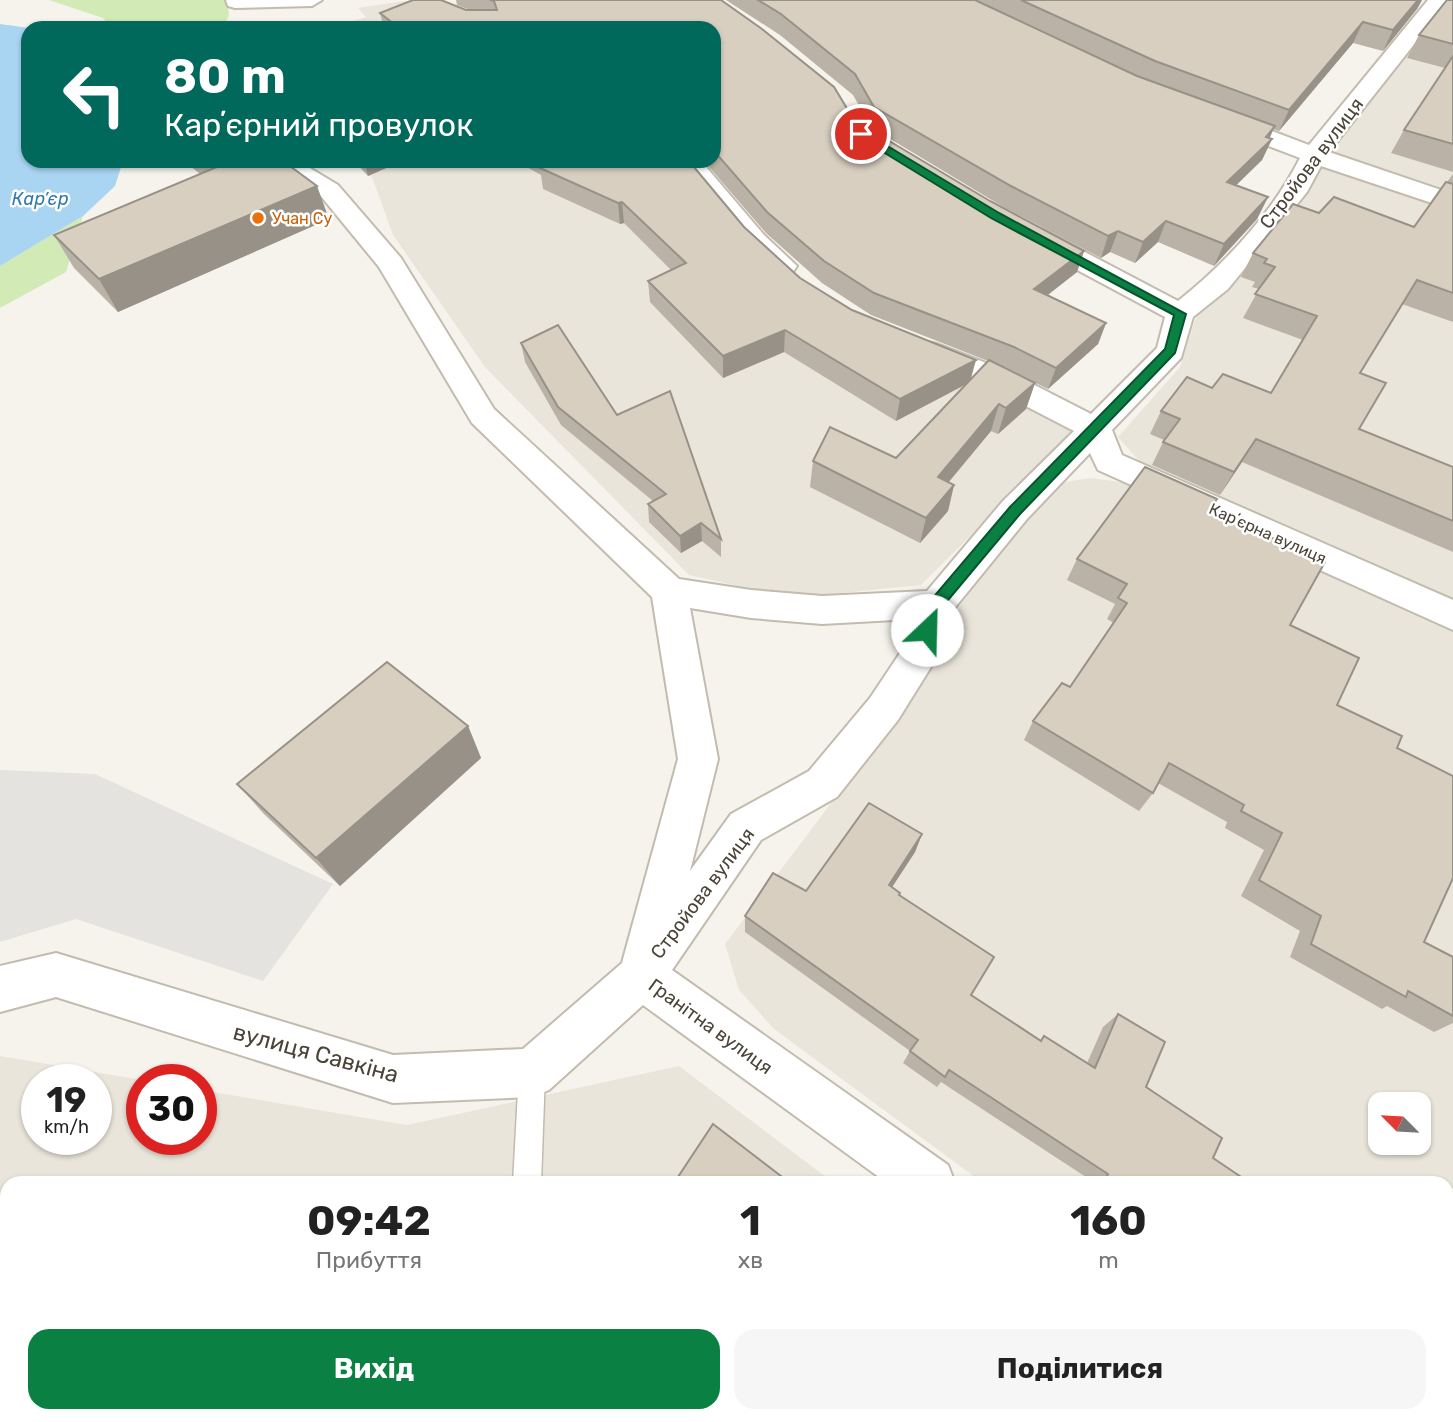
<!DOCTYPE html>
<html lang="uk">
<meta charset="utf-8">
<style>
:root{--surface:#fff;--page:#f6f6f6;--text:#222;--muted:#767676;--accent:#0b8043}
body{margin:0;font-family:Rubik,sans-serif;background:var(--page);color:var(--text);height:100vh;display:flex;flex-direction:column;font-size:26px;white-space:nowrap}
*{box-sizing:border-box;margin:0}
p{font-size:23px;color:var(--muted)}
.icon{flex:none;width:38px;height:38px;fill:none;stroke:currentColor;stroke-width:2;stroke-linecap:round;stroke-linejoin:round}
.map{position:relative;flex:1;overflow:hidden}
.details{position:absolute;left:0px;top:1176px;width:1454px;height:247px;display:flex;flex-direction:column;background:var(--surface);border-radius:21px 21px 0 0;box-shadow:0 2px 5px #0004}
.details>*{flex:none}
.hud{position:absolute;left:21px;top:21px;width:700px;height:147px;border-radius:21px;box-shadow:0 2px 5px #0004;background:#00695c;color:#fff;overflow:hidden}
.needle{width:46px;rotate:294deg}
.fabs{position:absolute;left:1368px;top:1092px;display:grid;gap:14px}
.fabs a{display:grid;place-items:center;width:63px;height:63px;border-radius:14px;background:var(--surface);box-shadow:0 2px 5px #0004;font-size:35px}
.speed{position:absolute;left:21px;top:1064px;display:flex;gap:14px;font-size:35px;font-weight:700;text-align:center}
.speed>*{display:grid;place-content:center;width:91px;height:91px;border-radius:50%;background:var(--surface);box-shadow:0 2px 5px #0004;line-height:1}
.speed small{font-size:18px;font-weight:400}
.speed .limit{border:10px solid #d22;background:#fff;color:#111}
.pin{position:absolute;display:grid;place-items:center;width:60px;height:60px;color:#fff;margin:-30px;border:4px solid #fff;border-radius:50%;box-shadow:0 2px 7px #0007}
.me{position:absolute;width:77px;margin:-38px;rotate:24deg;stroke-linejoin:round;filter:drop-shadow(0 0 5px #0008)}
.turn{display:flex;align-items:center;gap:24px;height:147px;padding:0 28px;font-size:32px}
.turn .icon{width:91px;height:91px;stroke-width:2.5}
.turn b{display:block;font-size:49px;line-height:60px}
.eta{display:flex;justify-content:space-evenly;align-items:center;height:119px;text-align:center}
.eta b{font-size:42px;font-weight:700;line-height:49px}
.button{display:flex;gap:14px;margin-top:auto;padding:14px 28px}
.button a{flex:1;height:80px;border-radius:21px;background:var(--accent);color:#fff;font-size:28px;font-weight:700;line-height:80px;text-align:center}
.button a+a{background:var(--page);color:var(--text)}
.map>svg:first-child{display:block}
</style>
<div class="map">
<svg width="1453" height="1422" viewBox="0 0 1453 1422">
<rect width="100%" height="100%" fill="#f6f3ec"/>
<g fill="#eae5da" fill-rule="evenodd">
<polygon points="1450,0 1453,0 1453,198 1330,155 1330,148"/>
<polygon points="404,1 429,5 478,28 330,28 366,17 358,8"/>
<polygon points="353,161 675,161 806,299 1079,428 921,585 792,598 689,575 485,367 393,235 372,177"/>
<polygon points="1336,168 1453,206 1453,607 1147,470 1118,437 1180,367 1199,308 1235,282 1320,169"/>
<path d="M 1091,478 L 1139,485 L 1453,626 L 1453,1422 L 1309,1422 L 1300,1416 L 1447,1416 L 1447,1183 L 983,1183 L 774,1029 L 739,990 L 725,944 L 908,701 L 969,590 L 1059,483 ZM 1381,1104 L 1419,1104 L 1419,1143 L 1381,1143 Z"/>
<path d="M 0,1056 L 142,1080 L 142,1139 L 201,1139 L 201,1090 L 407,1125 L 679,1066 L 834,1183 L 7,1183 L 7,1416 L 1143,1416 L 1151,1422 L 0,1422 ZM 37,1080 L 96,1080 L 96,1139 L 37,1139 Z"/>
</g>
<g fill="#d2eab5">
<polygon points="49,0 227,0 229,15 223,28 111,28 103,18"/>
<polygon points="83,216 66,272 0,308 0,266"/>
</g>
<polygon fill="#e5e3e0" points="0,770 95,774 333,884 263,981 76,919 0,942"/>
<polygon fill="#a9d4f2" points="0,24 29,28 28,161 123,161 115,186 83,216 0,266"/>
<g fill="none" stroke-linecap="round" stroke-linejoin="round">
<g stroke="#c2bbae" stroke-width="3">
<g id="lane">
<polygon points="532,1060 541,1064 545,1073 541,1183 513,1183 519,1073 523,1064"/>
<rect x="530" y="1416" width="30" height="6"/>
</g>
</g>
<g stroke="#c2bbae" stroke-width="4">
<g id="street">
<polygon points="226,0 322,0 312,6 235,8 228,6"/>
<path d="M 1428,0 L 1449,0 L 1329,152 L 1453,194 L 1453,210 L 1321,166 L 1307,192 L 1228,289 L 1193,317 L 1181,358 L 1112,430 L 1122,455 L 1453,600 L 1453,630 L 1098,470 L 1090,453 L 1027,519 L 953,610 L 931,667 L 898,720 L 837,797 L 761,840 L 672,970 L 948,1165 L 955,1183 L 887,1183 L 643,1005 L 549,1090 L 532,1097 L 393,1103 L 56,997 L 0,1012 L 0,966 L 56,953 L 393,1055 L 523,1049 L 622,963 L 678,759 L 652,597 L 472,423 L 379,267 L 320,195 L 269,161 L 298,161 L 338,185 L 401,258 L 494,409 L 679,579 L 751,590 L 822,596 L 927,591 L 1003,501 L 1074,431 L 985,385 L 917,358 L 912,351 L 917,344 L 927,342 L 937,344 L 1007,371 L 1091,414 L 1157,348 L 1165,317 L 1025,242 L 1021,236 L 1025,230 L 1043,230 L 1178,301 C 1225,264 1273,212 1300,158 L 1214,125 L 1210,120 L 1214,115 L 1230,115 L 1309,145 ZM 690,608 L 751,618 L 822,624 L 913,619 L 902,650 L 870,698 L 809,771 L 731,814 L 690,871 L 718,759 Z"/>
<polygon points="676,161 701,161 764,235 797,266 793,272 773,272 746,247"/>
<polygon points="1135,1416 1191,1416 1192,1422 1136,1422"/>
<polygon points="1225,1416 1288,1416 1290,1422 1227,1422"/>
</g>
</g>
<use href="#lane" fill="#fff" fill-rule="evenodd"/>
<use href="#street" fill="#fff" fill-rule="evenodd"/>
</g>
<g fill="#bab2a6">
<polygon points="456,0 721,0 854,120 990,201 1084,251 1077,272 1048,295 1106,323 1098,344 1048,389 1001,366 1035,383 1026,409 998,434 991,431 949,482 954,485 948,511 920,543 810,487 813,461 896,458 965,385 896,421 784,352 723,378 650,302 648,281 671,270 624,223 620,224 543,189 541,175 516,161 689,161 744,227 800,278 852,310 971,378 988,361 871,315 822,283 766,233 704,161 714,161 714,28 384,28 380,13 470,10 457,5"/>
<polygon points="726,0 1422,0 1417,9 1383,51 1353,43 1279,131 1273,129 1269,138 1272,139 1262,160 1236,185 1268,197 1257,219 1214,266 1158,242 1135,263 1110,252 1101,258 1005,208 872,128 853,95 780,35"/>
<polygon points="1453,0 1453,172 1391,153 1404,130 1445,68 1407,58 1419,35"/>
<polygon points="184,161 283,161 329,219 118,312 74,268 54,235 200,174"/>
<polygon points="354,161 402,161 368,176"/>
<polygon points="1453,174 1453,322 1402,304 1360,373 1359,429 1453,467 1453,552 1242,462 1220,495 1152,465 1164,440 1150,434 1161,411 1212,388 1271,393 1303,340 1243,318 1259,289 1252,287 1255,282 1241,277 1253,253 1319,213 1414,227"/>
<polygon points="521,343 617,415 721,539 721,557 702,541 681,553 649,522 648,504 653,501 561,425 525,362"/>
<polygon points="1210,509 1290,625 1337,705 1397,748 1424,942 1453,957 1453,1023 1434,1032 1387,1006 1382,1009 1290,957 1300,931 1241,896 1264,850 1225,828 1227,822 1158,783 1153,793 1139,811 1024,740 1033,721 1070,687 1114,623 1107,619 1115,604 1067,580 1077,559"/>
<polygon points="468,726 481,758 340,886 264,814 237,784"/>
<polygon points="922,834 915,852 892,887 900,893 899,896 971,995 1041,1040 1044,1036 1087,1063 1103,1027 1118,1014 1146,1087 1213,1158 1250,1183 1091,1183 1092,1181 941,1082 937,1087 903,1063 910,1051 745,932 745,916 806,891"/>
</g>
<g fill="#979187">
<polygon points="1418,0 1422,0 1417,9 1383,51 1393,30"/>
<polygon points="1363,22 1353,43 1279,131 1289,110"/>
<polygon points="1275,126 1267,144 1272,139 1262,160 1218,203 1227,182"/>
<polygon points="364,161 402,161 368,176"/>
<polygon points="317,186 329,219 118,312 99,279"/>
<polygon points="1268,197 1257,219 1214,266 1224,244"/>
<polygon points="622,202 624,223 620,224 618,203"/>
<polygon points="1166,221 1158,242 1135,263 1143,242"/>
<polygon points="1118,231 1110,252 1101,258 1108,236"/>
<polygon points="1084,251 1077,272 1028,310 1034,289"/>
<polygon points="1106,323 1098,344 1048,389 1056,368"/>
<polygon points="785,330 784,352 723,378 723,356"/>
<polygon points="976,360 970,382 896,421 900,399"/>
<polygon points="1035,383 1026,409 998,434 1006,408"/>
<polygon points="999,404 991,431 931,503 938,477"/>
<polygon points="1256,439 1242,462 1220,495 1234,472"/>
<polygon points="954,485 948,511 920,543 926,518"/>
<polygon points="701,523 702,541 681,553 680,536"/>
<polygon points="468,726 481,758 340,886 316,858"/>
<polygon points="922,834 915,852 883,901 889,885"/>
<polygon points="265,1416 318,1416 316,1422 263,1422"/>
</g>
<g fill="#d8cfc1" stroke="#979187" stroke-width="2">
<polygon points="413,0 441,0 466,10 497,10 494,1 490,0 721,0 762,29 834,87 854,120 990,201 1084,251 1034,289 1106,323 1056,368 1014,347 874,293 824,261 767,212 714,151 714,28 399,28 380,13"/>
<polygon points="758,0 975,0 1137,76 1275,126 1266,137 1272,139 1227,182 1268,197 1224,244 1166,221 1143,242 1118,231 1108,236 1011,186 874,107 855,74 781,14"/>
<polygon points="1021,0 1418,0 1393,30 1363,22 1289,110 1155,61"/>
<polygon points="1447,0 1453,0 1453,44 1419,35"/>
<polygon points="1453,56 1453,144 1404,130"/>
<polygon points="210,161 283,161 317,186 99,279 54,235 217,167"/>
<polygon points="550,161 689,161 744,227 800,278 852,310 976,360 900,399 785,330 723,356 648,281 686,263 622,202 618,203 540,168"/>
<polygon points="1446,182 1453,184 1453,293 1417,280 1360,373 1386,383 1359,429 1453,467 1453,521 1256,439 1234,472 1163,442 1180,419 1161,411 1187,377 1212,388 1223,374 1271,393 1317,316 1255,294 1275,267 1264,263 1267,259 1253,253 1293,204 1319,213 1334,197 1414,227"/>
<polygon points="558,325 617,415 670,391 721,539 701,523 680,536 648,504 666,494 558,407 521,343"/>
<polygon points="989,360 1035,383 1006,408 999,404 938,477 954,485 926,518 813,461 830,427 896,458"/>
<polygon points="1145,467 1217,499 1210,509 1325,562 1290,625 1359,658 1337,705 1402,736 1397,748 1453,776 1453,878 1424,942 1453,957 1453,1016 1408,991 1406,997 1311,944 1321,916 1259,880 1282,833 1241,811 1244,805 1169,763 1153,793 1033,721 1062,683 1070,687 1127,603 1118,598 1127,584 1077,559"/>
<polygon points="387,662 468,726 316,858 237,784"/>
<polygon points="869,803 922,834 889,885 900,893 899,895 994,957 971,995 1041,1041 1044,1036 1095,1068 1118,1014 1165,1042 1146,1087 1222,1138 1213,1158 1250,1183 1104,1183 1108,1174 949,1070 945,1077 910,1051 918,1040 745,916 773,873 806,891"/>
<polygon points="713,1124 790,1183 674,1183"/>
<polygon points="0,1235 7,1236 7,1416 265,1416 263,1422 0,1422"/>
<polygon points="824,1416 860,1416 857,1422 831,1422"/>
</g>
<polygon fill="#0b8043" stroke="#07532c" stroke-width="2" points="857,132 864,132 999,213 1186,314 1175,353 1020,514 943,606 932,634 927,636 920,630 931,600 1010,507 1165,349 1174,315 991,218 857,136"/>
<circle fill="#e8710a" stroke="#fff" stroke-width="2.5" cx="258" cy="218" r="7"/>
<g text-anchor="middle" stroke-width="5" stroke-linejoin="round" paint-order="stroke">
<g font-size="16" fill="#c56008" stroke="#fff" text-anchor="start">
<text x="272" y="224">Учан Су</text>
</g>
<g font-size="16" fill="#4b4439" stroke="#fff">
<text transform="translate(1268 533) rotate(24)" y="6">Карʼєрна вулиця</text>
</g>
<g font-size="18" font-style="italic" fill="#2e7ab2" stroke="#fff">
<text x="40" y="205">Кар’єр</text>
</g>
<g font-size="19" fill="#4b4439" stroke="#fff">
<text transform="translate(1311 163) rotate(-53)" y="7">Стройова вулиця</text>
<text transform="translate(702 893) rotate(-53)" y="7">Стройова вулиця</text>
<text transform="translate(711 1026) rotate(36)" y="7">Гранітна вулиця</text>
</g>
<g font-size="23" fill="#4b4439" stroke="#fff">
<text transform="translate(316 1053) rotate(15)" y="8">вулиця Савкіна</text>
</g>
</g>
</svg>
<div class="fabs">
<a><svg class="needle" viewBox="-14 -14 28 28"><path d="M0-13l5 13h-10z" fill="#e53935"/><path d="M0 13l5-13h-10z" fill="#767676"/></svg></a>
</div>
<div class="speed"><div>19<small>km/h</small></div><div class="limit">30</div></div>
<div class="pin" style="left:861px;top:134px;background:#d93025"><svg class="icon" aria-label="arrive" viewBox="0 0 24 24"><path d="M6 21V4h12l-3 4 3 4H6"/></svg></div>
<svg class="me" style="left:927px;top:630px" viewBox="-20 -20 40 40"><circle r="19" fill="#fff"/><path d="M0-13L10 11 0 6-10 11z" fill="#0b8043"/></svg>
<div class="hud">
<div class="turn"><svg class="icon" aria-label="left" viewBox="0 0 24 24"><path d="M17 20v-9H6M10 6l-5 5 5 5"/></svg><div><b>80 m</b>Карʼєрний провулок</div></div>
</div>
<section class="details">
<div class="eta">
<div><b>09:42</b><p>Прибуття</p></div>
<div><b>1</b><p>хв</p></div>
<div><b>160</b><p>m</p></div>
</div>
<div class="button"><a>Вихід</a><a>Поділитися</a></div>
</section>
</div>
